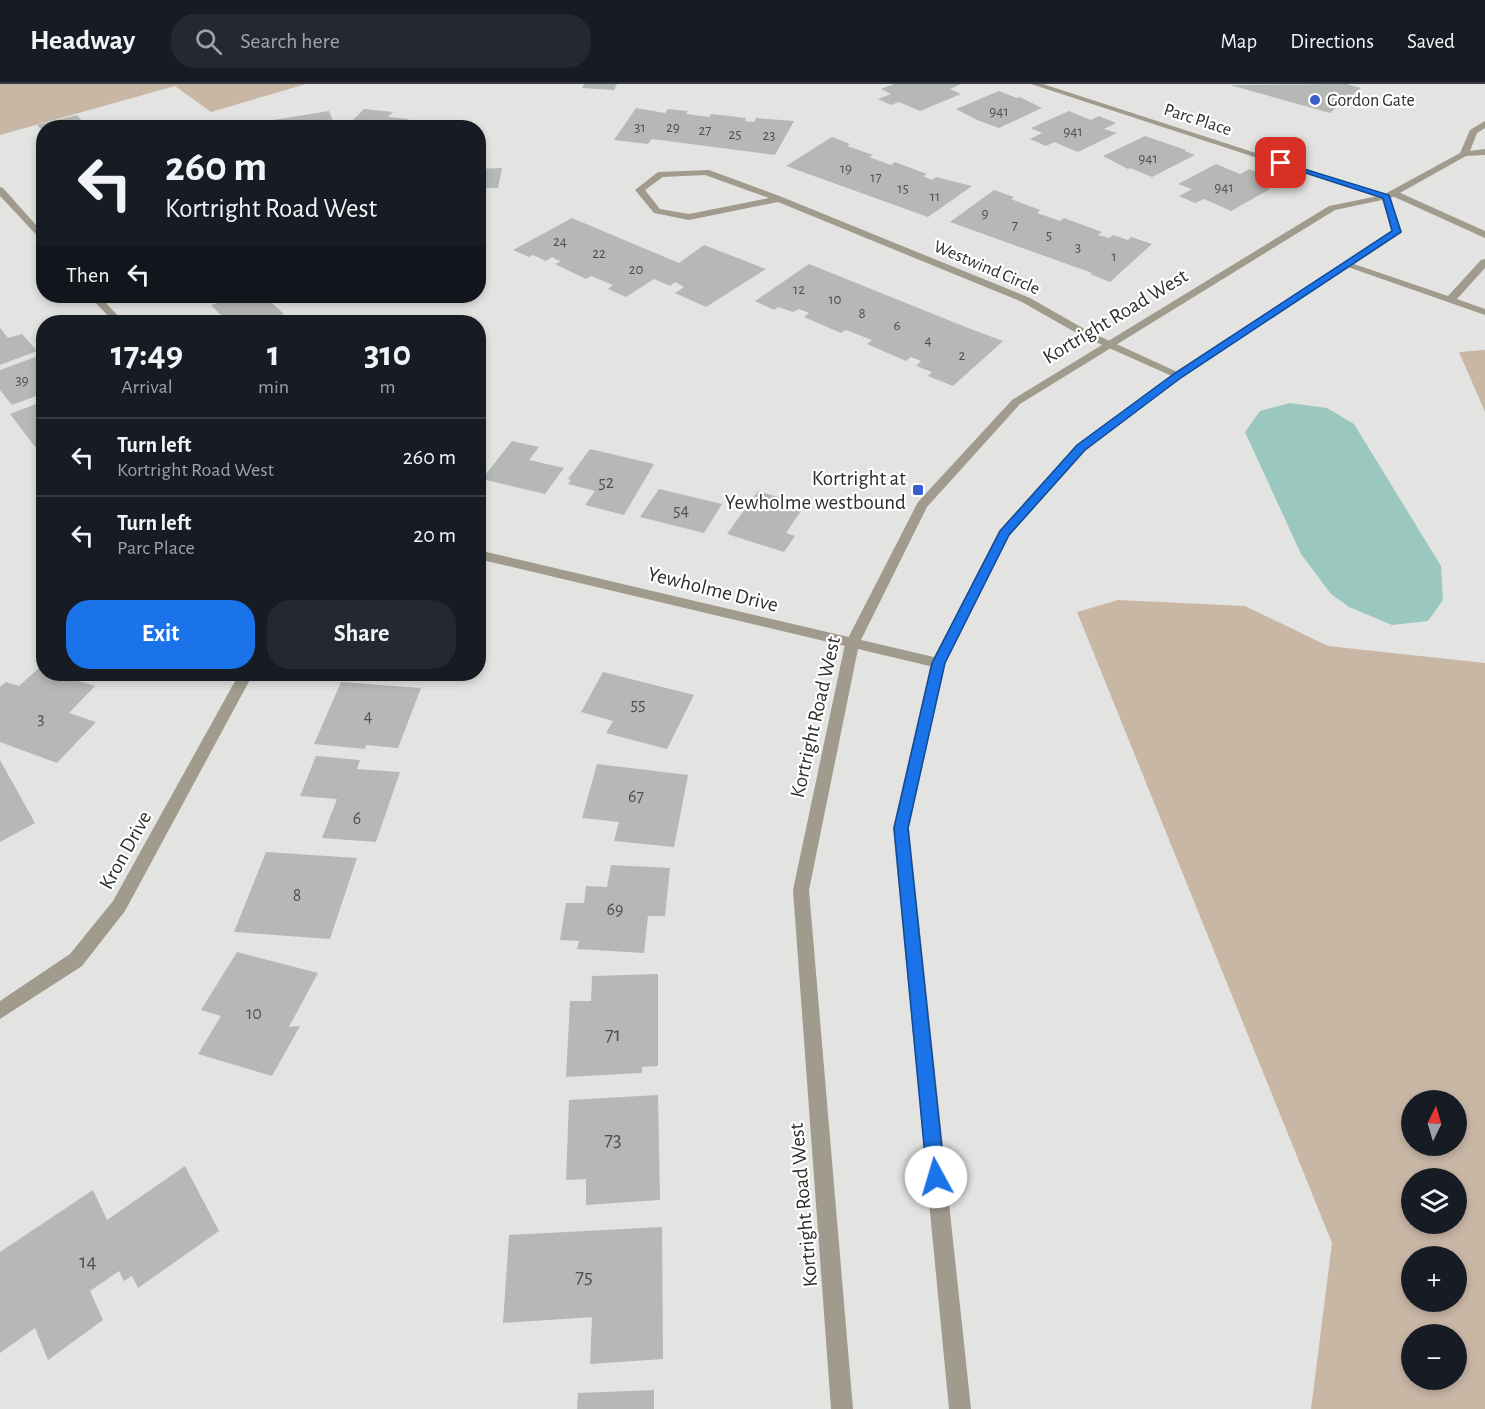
<!DOCTYPE html>
<meta charset="utf-8">
<style>
:root{--surface:#171b24;--page:#242831;--text:#f1f3f6;--muted:#9ea1a6;--line:#363941;--accent:#1a73e8}
body{margin:0;font-family:"Alegreya Sans",sans-serif;background:var(--page);color:var(--text);height:100vh;display:flex;flex-direction:column;font-size:22px;white-space:nowrap}
*{box-sizing:border-box;margin:0}
p{font-size:20px;color:var(--muted)}
.icon{flex:none;width:33px;height:33px;fill:none;stroke:currentColor;stroke-width:2;stroke-linecap:round;stroke-linejoin:round}
.map{position:relative;flex:1;overflow:hidden}
.panel{position:absolute;left:36px;top:231px;width:450px;height:366px;display:flex;flex-direction:column;background:var(--surface);border-radius:24px;box-shadow:0 3px 9px #0003}
.panel>*{flex:none}
.banner{position:absolute;left:36px;top:36px;width:450px;height:183px;border-radius:24px;box-shadow:0 3px 9px #0003;background:#171b24;color:var(--text);overflow:hidden}
.needle{width:39px;rotate:5deg}
.controls{position:absolute;left:1401px;top:1006px;display:grid;gap:12px}
.controls a{display:grid;place-items:center;width:66px;height:66px;border-radius:50%;background:var(--surface);box-shadow:0 3px 9px #0003;font-size:30px}
.pin{position:absolute;display:grid;place-items:center;width:51px;height:51px;color:#fff;margin:-26px;border-radius:12px;box-shadow:0 3px 9px #0006}
.me{position:absolute;width:66px;margin:-33px;rotate:354deg;stroke-linejoin:round;filter:drop-shadow(0 0 4px #0008)}
.turn{display:flex;align-items:center;gap:21px;height:126px;padding:0 30px;font-size:27px}
.turn .icon{width:78px;height:78px;stroke-width:2.5}
.turn b{display:block;font-size:42px;line-height:51px}
.then{display:flex;align-items:center;height:57px;padding:0 30px;background:#0003;gap:12px;font-size:22px}
.eta{display:flex;justify-content:space-evenly;align-items:center;height:102px;text-align:center}
.eta b{font-size:36px;font-weight:700;line-height:42px}
.button{display:flex;gap:12px;margin-top:auto;padding:12px 30px}
.button a{flex:1;height:69px;border-radius:24px;background:var(--accent);color:#fff;font-size:24px;font-weight:700;line-height:69px;text-align:center}
.button a+a{background:var(--page);color:var(--text)}
ul{padding:0;list-style:none}
li{display:flex;align-items:center;gap:18px;height:78px;padding:0 30px;border-top:2px solid var(--line)}
li div{flex:1}
li b{display:block;font-size:22px}
li em{font-style:normal}
header{display:flex;align-items:center;gap:36px;box-sizing:border-box;height:84px;padding:0 30px;background:var(--surface);border-bottom:2px solid var(--line)}
header strong{font-size:28px}
nav{display:flex;gap:33px;margin-inline-start:auto;font-size:21px}
.search{width:420px;height:54px;background:var(--page);display:flex;align-items:center;gap:15px;box-sizing:border-box;padding:0 21px;border-radius:24px;color:var(--muted);font-size:22px}
.map>svg:first-child{display:block}
</style>
<header>
<strong>Headway</strong>
<div class="search"><svg class="icon" aria-label="search" viewBox="0 0 24 24"><circle cx="10" cy="10" r="6"/><path d="M15 15l6 6"/></svg>Search here</div>
<nav><a>Map</a><a>Directions</a><a>Saved</a></nav>
</header>
<div class="map">
<svg width="1485" height="1325" viewBox="0 0 1485 1325">
<rect width="100%" height="100%" fill="#e3e4e1"/>
<g fill="#c9b7a6" fill-rule="evenodd">
<polygon points="0,0 306,0 211,28 175,2 0,51"/>
<polygon points="1485,266 1485,328 1459,268"/>
<path d="M 1118,516 L 1245,522 L 1328,562 L 1485,579 L 1485,1325 L 1311,1325 L 1332,1159 L 1077,528 ZM 1412,1017 L 1456,1017 L 1456,1062 L 1412,1062 ZM 1412,1095 L 1456,1095 L 1456,1140 L 1412,1140 ZM 1412,1173 L 1456,1173 L 1456,1218 L 1412,1218 ZM 1412,1251 L 1456,1251 L 1456,1296 L 1412,1296 Z"/>
</g>
<polygon fill="#9ac8be" points="1290,319 1327,324 1354,340 1441,482 1443,516 1428,537 1392,541 1349,523 1331,510 1301,470 1245,348 1260,327"/>
<g fill="#b6b8b6">
<polygon points="584,0 617,0 614,6 582,4"/>
<polygon points="894,0 961,0 950,5 961,10 920,27 899,18 891,21 878,15 891,10 881,5"/>
<polygon points="1347,0 1361,4 1330,29 1230,1"/>
<polygon points="999,7 1017,14 1020,13 1042,24 999,44 977,36 956,25"/>
<polygon points="636,24 665,29 668,25 688,27 686,30 709,33 711,30 746,34 745,37 754,38 756,34 794,37 775,71 652,55 648,60 614,56"/>
<polygon points="364,25 393,28 388,33 409,35 402,44 345,44"/>
<polygon points="329,27 335,42 269,44 267,37"/>
<polygon points="1069,27 1091,36 1099,32 1116,39 1104,45 1117,49 1078,68 1054,58 1046,62 1030,55 1042,49 1031,44"/>
<polygon points="77,31 88,44 44,44 44,48 37,41"/>
<polygon points="1145,52 1186,66 1185,67 1195,71 1152,93 1130,84 1128,85 1103,72"/>
<polygon points="832,53 850,60 847,62 873,71 869,73 891,81 895,78 927,90 923,92 932,96 936,93 972,102 928,133 786,82"/>
<polygon points="1216,80 1240,90 1249,85 1270,94 1258,100 1270,105 1231,127 1204,115 1195,119 1179,112 1192,105 1178,100"/>
<polygon points="502,84 498,104 478,104 478,85"/>
<polygon points="994,106 1014,113 1011,115 1040,126 1037,129 1060,137 1064,134 1102,148 1098,151 1109,154 1113,151 1128,156 1131,153 1152,160 1110,198 1090,190 1092,189 950,138"/>
<polygon points="572,134 679,179 704,161 766,185 706,223 675,209 684,203 675,198 670,202 654,195 626,213 608,205 613,201 591,192 586,195 555,180 561,177 557,176 552,173 546,177 533,171 529,173 513,166"/>
<polygon points="809,180 968,244 1003,257 953,302 928,292 932,288 916,282 921,277 911,273 906,277 867,260 872,256 846,246 841,249 804,233 809,229 799,225 793,228 778,223 774,226 755,217"/>
<polygon points="237,212 264,212 284,230 262,238 228,238 211,221"/>
<polygon points="0,244 8,254 22,250 37,267 0,281"/>
<polygon points="41,271 44,274 44,309 12,321 0,306 0,286"/>
<polygon points="44,317 44,361 36,364 10,330"/>
<polygon points="512,357 539,363 529,376 564,384 545,410 482,395"/>
<polygon points="590,365 654,380 624,431 585,421 595,407 568,400 571,396 568,395"/>
<polygon points="659,405 722,420 704,449 640,433"/>
<polygon points="758,407 805,421 786,449 795,452 784,468 727,450"/>
<polygon points="39,584 44,585 44,590 56,590 95,602 69,629 96,638 57,679 0,658 0,603 6,598 19,602"/>
<polygon points="603,588 694,611 667,665 606,649 613,637 581,628"/>
<polygon points="341,598 421,604 398,664 366,661 365,665 314,660"/>
<polygon points="316,672 360,676 357,685 400,688 376,758 322,754 337,715 300,712"/>
<polygon points="0,676 35,739 0,758"/>
<polygon points="597,680 688,691 674,763 614,757 619,738 582,734"/>
<polygon points="266,768 357,774 330,855 234,848"/>
<polygon points="611,781 670,784 665,832 648,832 644,869 577,865 579,857 560,856 566,819 584,819 586,802 607,803"/>
<polygon points="237,868 318,889 289,943 300,942 272,992 198,970 221,932 201,926"/>
<polygon points="658,890 658,982 642,983 642,989 566,993 570,917 591,917 592,892"/>
<polygon points="658,1011 660,1116 586,1121 586,1095 566,1096 569,1016"/>
<polygon points="185,1082 219,1147 138,1204 132,1192 124,1197 119,1187 90,1207 103,1236 48,1276 35,1244 0,1269 0,1168 93,1106 107,1136"/>
<polygon points="662,1143 663,1275 590,1280 592,1233 503,1239 509,1151"/>
<polygon points="654,1306 654,1325 577,1325 578,1309"/>
</g>
<g fill="none" stroke-linecap="round" stroke-linejoin="round">
<g fill="#a09b8c" fill-rule="evenodd">
<polygon points="1031,0 1043,0 1391,113 1383,115"/>
<polygon points="1390,107 1396,107 1485,147 1485,154 1390,111"/>
<polygon points="1485,175 1485,184 1457,215 1485,225 1485,231 1342,181 1351,179 1448,212 1481,176"/>
</g>
<g fill="#a09b8c" fill-rule="evenodd">
<path d="M 709,86 L 782,113 L 1030,214 L 1088,247 L 1184,291 L 1182,293 L 1174,293 L 1080,251 L 1022,218 L 778,118 L 689,136 L 654,129 L 635,106 L 658,88 ZM 705,91 L 769,114 L 689,130 L 660,125 L 645,106 L 663,93 Z"/>
<polygon points="0,103 3,104 44,150 44,159 0,112"/>
<polygon points="89,212 99,212 124,238 114,238"/>
<polygon points="478,466 938,574 945,579 938,584 478,475"/>
<polygon points="239,590 253,590 125,827 82,882 0,935 0,917 70,870 113,817"/>
</g>
<polygon fill="#a09b8c" fill-rule="evenodd" points="1485,37 1485,44 1477,49 1470,67 1485,65 1485,71 1466,72 1391,114 1402,148 1400,150 1182,293 1085,367 1009,452 945,579 909,744 971,1325 949,1325 893,744 931,579 999,447 1077,361 1174,289 1392,147 1382,116 1335,126 1020,320 927,423 859,560 809,806 853,1325 831,1325 793,806 845,560 918,418 1012,316 1329,122 1383,111 1460,69 1470,46"/>
</g>
<polygon fill="#1a73e8" stroke="#114b97" stroke-width="1.5" points="1278,77 1389,111 1401,148 1182,293 1085,366 1009,451 945,579 908,744 945,1093 942,1099 936,1102 930,1099 927,1093 894,744 932,579 1000,447 1077,361 1175,289 1392,147 1383,114 1278,80"/>
<g fill="#395ecf" stroke="#fff" stroke-width="2">
<circle cx="1315" cy="16" r="6"/>
<rect x="912" y="400" width="12" height="12" rx="3"/>
</g>
<g text-anchor="middle" stroke-width="4.5" stroke-linejoin="round" paint-order="stroke">
<g font-size="15" fill="#50504f">
<text x="999" y="32">941</text>
<text x="640" y="48">31</text>
<text x="673" y="48">29</text>
<text x="705" y="51">27</text>
<text x="1073" y="52">941</text>
<text x="735" y="55">25</text>
<text x="769" y="56">23</text>
<text x="1148" y="79">941</text>
<text x="846" y="89">19</text>
<text x="876" y="98">17</text>
<text x="1224" y="108">941</text>
<text x="903" y="109">15</text>
<text x="935" y="117">11</text>
<text x="985" y="134">9</text>
<text x="1015" y="146">7</text>
<text x="1049" y="156">5</text>
<text x="560" y="162">24</text>
<text x="1078" y="168">3</text>
<text x="599" y="174">22</text>
<text x="1114" y="177">1</text>
<text x="636" y="190">20</text>
<text x="799" y="210">12</text>
<text x="835" y="220">10</text>
<text x="862" y="234">8</text>
<text x="897" y="246">6</text>
<text x="928" y="261">4</text>
<text x="962" y="276">2</text>
<text x="22" y="301">39</text>
</g>
<g font-size="18" fill="#2e2e2d" stroke="#fff" text-anchor="start">
<text x="1327" y="22">Gordon Gate</text>
</g>
<g font-size="18" fill="#2e2e2d" stroke="#fff">
<text transform="translate(1198 35) rotate(18)" y="6">Parc Place</text>
<text transform="translate(987 183) rotate(23)" y="6">Westwind Circle</text>
</g>
<g font-size="18" fill="#50504f">
<text x="606" y="404">52</text>
<text x="681" y="432">54</text>
<text x="638" y="626">55</text>
<text x="368" y="638">4</text>
<text x="41" y="640">3</text>
<text x="636" y="718">67</text>
<text x="357" y="740">6</text>
<text x="297" y="817">8</text>
<text x="615" y="831">69</text>
<text x="254" y="935">10</text>
</g>
<g font-size="21" fill="#2e2e2d" stroke="#fff">
<text transform="translate(1115 232) rotate(-31)" y="7">Kortright Road West</text>
<text transform="translate(713 505) rotate(14)" y="7">Yewholme Drive</text>
<text transform="translate(815 633) rotate(-77)" y="7">Kortright Road West</text>
<text transform="translate(125 766) rotate(-61)" y="7">Kron Drive</text>
<text transform="translate(803 1121) rotate(-95)" y="7">Kortright Road West</text>
</g>
<g font-size="21" fill="#2e2e2d" stroke="#fff" text-anchor="end">
<text x="906" y="401">Kortright at<tspan x="906" dy="24">Yewholme westbound</tspan></text>
</g>
<g font-size="21" fill="#50504f">
<text x="613" y="957">71</text>
<text x="613" y="1062">73</text>
<text x="88" y="1184">14</text>
<text x="584" y="1199">75</text>
</g>
</g>
</svg>
<div class="controls">
<a><svg class="needle" viewBox="-14 -14 28 28"><path d="M0-13l5 13h-10z" fill="#e53935"/><path d="M0 13l5-13h-10z" fill="#9ea1a6"/></svg></a>
<a><svg class="icon" aria-label="layers" viewBox="0 0 24 24"><path d="M12 4l9 5-9 5-9-5zM3 14l9 5 9-5"/></svg></a>
<a>+</a>
<a>−</a>
</div>
<div class="pin" style="left:1281px;top:79px;background:#d93025"><svg class="icon" aria-label="arrive" viewBox="0 0 24 24"><path d="M6 21V4h12l-3 4 3 4H6"/></svg></div>
<svg class="me" style="left:936px;top:1093px" viewBox="-20 -20 40 40"><circle r="19" fill="#fff"/><path d="M0-13L10 11 0 6-10 11z" fill="#1a73e8"/></svg>
<div class="banner">
<div class="turn"><svg class="icon" aria-label="left" viewBox="0 0 24 24"><path d="M17 20v-9H6M10 6l-5 5 5 5"/></svg><div><b>260 m</b>Kortright Road West</div></div>
<div class="then">Then<svg class="icon" aria-label="left" viewBox="0 0 24 24"><path d="M17 20v-9H6M10 6l-5 5 5 5"/></svg></div>
</div>
<section class="panel">
<div class="eta">
<div><b>17:49</b><p>Arrival</p></div>
<div><b>1</b><p>min</p></div>
<div><b>310</b><p>m</p></div>
</div>
<ul>
<li><svg class="icon" aria-label="left" viewBox="0 0 24 24"><path d="M17 20v-9H6M10 6l-5 5 5 5"/></svg><div><b>Turn left</b><p>Kortright Road West</p></div><em>260 m</em></li>
<li><svg class="icon" aria-label="left" viewBox="0 0 24 24"><path d="M17 20v-9H6M10 6l-5 5 5 5"/></svg><div><b>Turn left</b><p>Parc Place</p></div><em>20 m</em></li>
</ul>
<div class="button"><a>Exit</a><a>Share</a></div>
</section>
</div>
